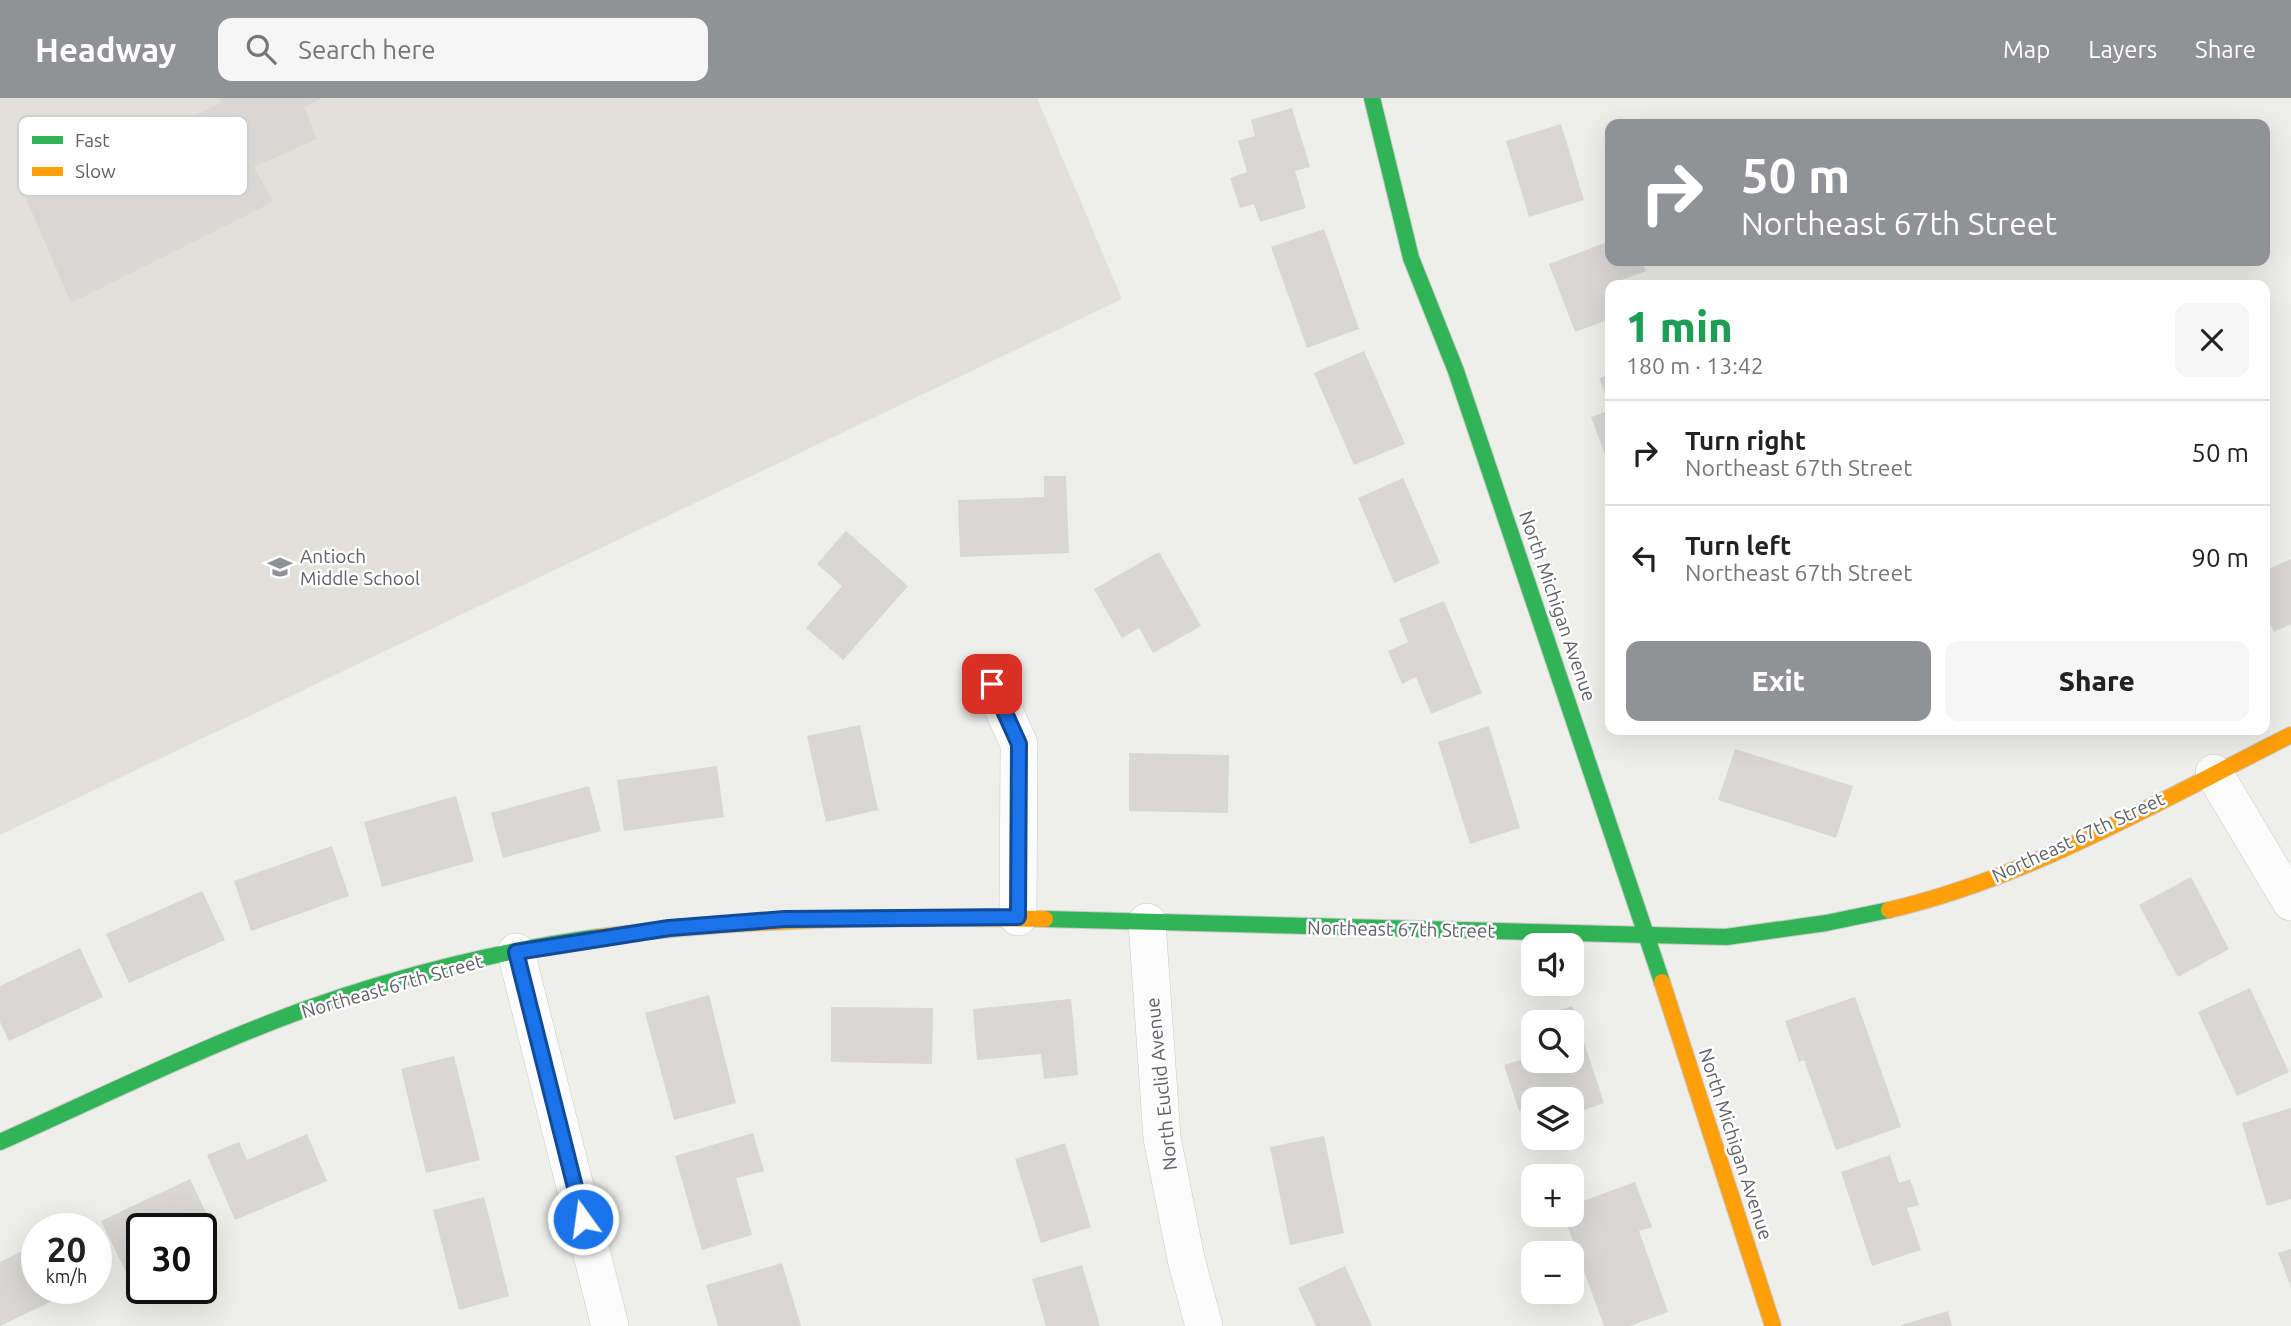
<!DOCTYPE html>
<meta charset="utf-8">
<style>
:root{--surface:#fff;--page:#f6f6f6;--text:#222;--muted:#767676;--line:#e0e0e0;--accent:#919295}
body{margin:0;font-family:Ubuntu,sans-serif;background:var(--page);color:var(--text);height:100vh;display:flex;flex-direction:column;font-size:26px;white-space:nowrap}
*{box-sizing:border-box;margin:0}
p{font-size:23px;color:var(--muted)}
.icon{flex:none;width:38px;height:38px;fill:none;stroke:currentColor;stroke-width:2;stroke-linecap:round;stroke-linejoin:round}
.map{position:relative;flex:1;overflow:hidden}
.drawer{position:absolute;left:1605px;top:182px;width:665px;height:455px;display:flex;flex-direction:column;background:var(--surface);border-radius:14px;box-shadow:0 7px 28px #0002}
.drawer>*{flex:none}
.hud{position:absolute;left:1605px;top:21px;width:665px;height:147px;border-radius:14px;box-shadow:0 7px 28px #0002;background:#919295;color:#fff;overflow:hidden}
.buttons{position:absolute;left:1521px;top:835px;display:grid;gap:14px}
.buttons a{display:grid;place-items:center;width:63px;height:63px;border-radius:14px;background:var(--surface);box-shadow:0 7px 28px #0002;font-size:35px}
.speed{position:absolute;left:21px;top:1115px;display:flex;gap:14px;font-size:35px;font-weight:700;text-align:center}
.speed>*{display:grid;place-content:center;width:91px;height:91px;border-radius:50%;background:var(--surface);box-shadow:0 7px 28px #0002;line-height:1}
.speed small{font-size:18px;font-weight:400}
.speed .limit{border:4px solid #111;border-radius:10px;background:#fff;color:#111}
.pin{position:absolute;display:grid;place-items:center;width:60px;height:60px;color:#fff;margin:-30px;border-radius:14px;box-shadow:0 4px 10px #0006}
.me{position:absolute;width:77px;margin:-38px;rotate:346deg;stroke-linejoin:round;filter:drop-shadow(0 0 5px #0008)}
.turn{display:flex;align-items:center;gap:24px;height:147px;padding:0 21px;font-size:32px}
.turn .icon{width:91px;height:91px;stroke-width:2.5}
.turn b{display:block;font-size:49px;line-height:60px}
.round{display:grid;place-items:center;flex:none;width:74px;height:74px;border-radius:14px;background:var(--page)}
.headline{display:flex;align-items:center;justify-content:space-between;height:119px;padding:0 21px}
h1{font-size:42px;font-weight:800;line-height:52px;color:#1e9e55}
.action{display:flex;gap:14px;margin-top:auto;padding:14px 21px}
.action a{flex:1;height:80px;border-radius:14px;background:var(--accent);color:#fff;font-size:28px;font-weight:800;line-height:80px;text-align:center}
.action a+a{background:var(--page);color:var(--text)}
ul{padding:0;list-style:none}
li{display:flex;align-items:center;gap:21px;height:105px;padding:0 21px;border-top:2px solid var(--line)}
li div{flex:1}
li b{display:block;font-size:26px}
li em{font-style:normal}
header{display:flex;align-items:center;gap:42px;box-sizing:border-box;height:98px;padding:0 35px;background:var(--accent);color:#fff}
header strong{font-size:33px}
nav{display:flex;gap:38px;margin-inline-start:auto;font-size:24px}
.search{width:490px;height:63px;background:var(--page);display:flex;align-items:center;gap:18px;box-sizing:border-box;padding:0 24px;border-radius:14px;color:var(--muted);font-size:26px}
.map>svg:first-child{display:block}
</style>
<header>
<strong>Headway</strong>
<div class="search"><svg class="icon" aria-label="search" viewBox="0 0 24 24"><circle cx="10" cy="10" r="6"/><path d="M15 15l6 6"/></svg>Search here</div>
<nav><a>Map</a><a>Layers</a><a>Share</a></nav>
</header>
<div class="map">
<svg width="2291" height="1228" viewBox="0 0 2291 1228">
<rect width="100%" height="100%" fill="#eeeeea"/>
<polygon fill="#e1e0da" points="0,0 1037,0 1122,201 0,737"/>
<g fill="#d8d7d5">
<polygon points="219,0 323,0 304,9 317,41 254,69 273,104 71,205 25,98 221,5"/>
<polygon points="1292,10 1310,69 1295,73 1306,110 1260,124 1254,106 1240,110 1230,80 1247,74 1238,43 1255,38 1251,22"/>
<polygon points="1561,26 1584,102 1529,119 1506,43"/>
<polygon points="1324,131 1359,231 1307,250 1271,149"/>
<polygon points="1610,143 1610,163 1642,163 1646,173 1616,184 1617,187 1610,187 1610,221 1575,234 1549,166"/>
<polygon points="1364,253 1405,346 1354,367 1314,275"/>
<polygon points="1610,276 1610,309 1599,280"/>
<polygon points="1610,312 1610,369 1591,319"/>
<polygon points="1044,378 1066,378 1069,455 960,459 958,402 1044,399"/>
<polygon points="1403,380 1440,465 1394,485 1358,400"/>
<polygon points="846,433 908,488 843,562 806,530 842,488 817,466"/>
<polygon points="1159,454 1201,528 1153,555 1139,530 1122,540 1094,491"/>
<polygon points="2291,461 2291,526 2274,534 2264,514 2264,473"/>
<polygon points="1444,503 1482,595 1431,616 1416,579 1402,586 1388,553 1408,544 1399,521"/>
<polygon points="860,627 878,712 826,724 807,638"/>
<polygon points="1489,628 1520,730 1470,746 1438,644"/>
<polygon points="1735,651 1853,688 1836,740 1718,702"/>
<polygon points="1129,655 1229,657 1228,715 1129,713"/>
<polygon points="717,668 724,719 624,733 617,682"/>
<polygon points="589,688 601,733 503,760 491,715"/>
<polygon points="456,698 474,763 382,789 364,724"/>
<polygon points="332,748 349,798 251,833 234,783"/>
<polygon points="2191,779 2229,851 2178,879 2139,807"/>
<polygon points="202,793 225,842 129,885 106,836"/>
<polygon points="80,850 103,899 9,943 0,924 0,888"/>
<polygon points="2250,890 2289,974 2237,998 2198,914"/>
<polygon points="709,897 736,1005 674,1022 645,915"/>
<polygon points="1855,899 1901,1029 1836,1052 1804,962 1799,964 1785,923"/>
<polygon points="1071,901 1078,977 1044,981 1041,956 977,962 973,911"/>
<polygon points="1572,908 1604,1005 1572,1016 1572,1001 1533,1001 1533,1008 1519,1013 1504,967 1533,958 1533,962 1572,962 1572,924 1533,924 1533,944 1525,923"/>
<polygon points="831,909 933,910 932,966 831,964"/>
<polygon points="454,958 480,1062 426,1075 401,971"/>
<polygon points="2291,1010 2291,1101 2267,1108 2242,1025"/>
<polygon points="753,1035 764,1073 736,1080 752,1137 702,1152 675,1058"/>
<polygon points="307,1036 327,1083 235,1122 207,1057 239,1044 247,1062"/>
<polygon points="1324,1038 1344,1135 1290,1147 1270,1049"/>
<polygon points="1065,1045 1091,1129 1041,1145 1015,1061"/>
<polygon points="1890,1057 1899,1085 1910,1081 1919,1107 1907,1110 1921,1152 1872,1168 1841,1074"/>
<polygon points="190,1081 214,1131 201,1137 201,1130 142,1130 142,1165 125,1172 101,1123"/>
<polygon points="1635,1084 1652,1129 1639,1133 1668,1214 1630,1228 1604,1228 1563,1116 1572,1116 1572,1107"/>
<polygon points="484,1099 509,1198 459,1212 433,1112"/>
<polygon points="37,1146 37,1190 64,1190 67,1196 0,1228 0,1164"/>
<polygon points="2291,1151 2291,1189 2278,1155"/>
<polygon points="782,1165 801,1228 718,1228 706,1187"/>
<polygon points="1082,1167 1100,1228 1046,1228 1032,1181"/>
<polygon points="1345,1168 1372,1228 1316,1228 1298,1190"/>
<polygon points="1948,1213 1952,1228 1901,1228 1901,1227"/>
</g>
<g fill="none" stroke-linecap="round" stroke-linejoin="round">
<g stroke="#cacaca" stroke-width="38">
<g id="street">
<polyline points="992,586 1019,646 1018,819"/>
<polyline points="2214,675 2291,804"/>
<polyline points="1147,824 1162,1040 1186,1161 1204,1228"/>
<polyline points="516,854 610,1228"/>
</g>
</g>
<g stroke="#cacaca" stroke-width="18">
<g id="fast">
<polyline points="1372,0 1411,160 1456,273 1662,884"/>
<polyline points="1045,821 1726,839 1826,825 1889,812"/>
<path d="M 0,1044 C 101,999 202,949 306,911 C 398,878 502,852 599,839"/>
</g>
</g>
<g stroke="#cacaca" stroke-width="18">
<g id="slow">
<path d="M 1889,812 C 2031,779 2161,702 2291,637"/>
<path d="M 599,839 C 748,820 896,818 1045,821"/>
<polyline points="1662,884 1773,1228"/>
</g>
</g>
<use href="#street" stroke="#fcfcfc" stroke-width="37"/>
<use href="#fast" stroke="#30b455" stroke-width="16"/>
<use href="#slow" stroke="#ff9f0a" stroke-width="16"/>
</g>
<g fill="none" stroke-linecap="round" stroke-linejoin="round">
<g stroke="#114b97" stroke-width="18">
<polyline id="route" points="583,1121 516,854 669,830 785,821 1018,819 1019,646 992,586"/>
</g>
<use href="#route" stroke="#1a73e8" stroke-width="12"/>
</g>
<defs>
<g id="school-bare" transform="scale(1.89)"><path d="M0-5L7-2L0 1L-7-2ZM-4 1L0 2.5L4 1V4Q0 6-4 4Z" fill="#919295" stroke="#fff" stroke-width="2.5" paint-order="stroke"/></g>
</defs>
<g fill-rule="evenodd">
<use href="#school-bare" x="280" y="469"/>
</g>
<g text-anchor="middle" stroke-width="5" stroke-linejoin="round" paint-order="stroke">
<g font-size="19" fill="#5f6167" stroke="#fff" text-anchor="start">
<text x="300" y="465">Antioch<tspan x="300" dy="22">Middle School</tspan></text>
</g>
<g font-size="19" fill="#5f6167" stroke="#fff">
<text transform="translate(1558 508) rotate(71)" y="7">North Michigan Avenue</text>
<text transform="translate(2078 739) rotate(-25)" y="7">Northeast 67th Street</text>
<text transform="translate(1401 831) rotate(1)" y="7">Northeast 67th Street</text>
<text transform="translate(392 888) rotate(-16)" y="7">Northeast 67th Street</text>
<text transform="translate(1161 986) rotate(-96)" y="7">North Euclid Avenue</text>
<text transform="translate(1736 1046) rotate(72)" y="7">North Michigan Avenue</text>
</g>
</g>
<rect x="18" y="18" width="230" height="80" rx="10" fill="#fff" stroke="#cfd0d1" stroke-width="2"/>
<rect x="32" y="38" width="31" height="8" fill="#30b455"/>
<rect x="32" y="69" width="31" height="9" fill="#ff9f0a"/>
<g font-size="19" fill="#5f6167">
<text x="75" y="49">Fast</text>
<text x="75" y="80">Slow</text>
</g>
</svg>
<div class="buttons">
<a><svg class="icon" aria-label="sound" viewBox="0 0 24 24"><path d="M4 9h4l5-4v14l-5-4H4zM17 9q2 3 0 6"/></svg></a>
<a><svg class="icon" aria-label="search" viewBox="0 0 24 24"><circle cx="10" cy="10" r="6"/><path d="M15 15l6 6"/></svg></a>
<a><svg class="icon" aria-label="layers" viewBox="0 0 24 24"><path d="M12 4l9 5-9 5-9-5zM3 14l9 5 9-5"/></svg></a>
<a>+</a>
<a>−</a>
</div>
<div class="speed"><div>20<small>km/h</small></div><div class="limit">30</div></div>
<div class="pin" style="left:992px;top:586px;background:#d93025"><svg class="icon" aria-label="arrive" viewBox="0 0 24 24"><path d="M6 21V4h12l-3 4 3 4H6"/></svg></div>
<svg class="me" style="left:583px;top:1121px" viewBox="-20 -20 40 40"><circle r="17" fill="#1a73e8" stroke="#fff" stroke-width="3"/><path d="M0-11L8 9 0 5-8 9z" fill="#fff"/></svg>
<div class="hud">
<div class="turn"><svg class="icon" aria-label="right" viewBox="0 0 24 24"><path d="M7 20v-9h11M14 6l5 5-5 5"/></svg><div><b>50 m</b>Northeast 67th Street</div></div>
</div>
<section class="drawer">
<div class="headline"><div><h1>1 min</h1><p>180 m · 13:42</p></div><a class="round"><svg class="icon" aria-label="close" viewBox="0 0 24 24"><path d="M6 6l12 12M18 6L6 18"/></svg></a></div>
<ul>
<li><svg class="icon" aria-label="right" viewBox="0 0 24 24"><path d="M7 20v-9h11M14 6l5 5-5 5"/></svg><div><b>Turn right</b><p>Northeast 67th Street</p></div><em>50 m</em></li>
<li><svg class="icon" aria-label="left" viewBox="0 0 24 24"><path d="M17 20v-9H6M10 6l-5 5 5 5"/></svg><div><b>Turn left</b><p>Northeast 67th Street</p></div><em>90 m</em></li>
</ul>
<div class="action"><a>Exit</a><a>Share</a></div>
</section>
</div>
